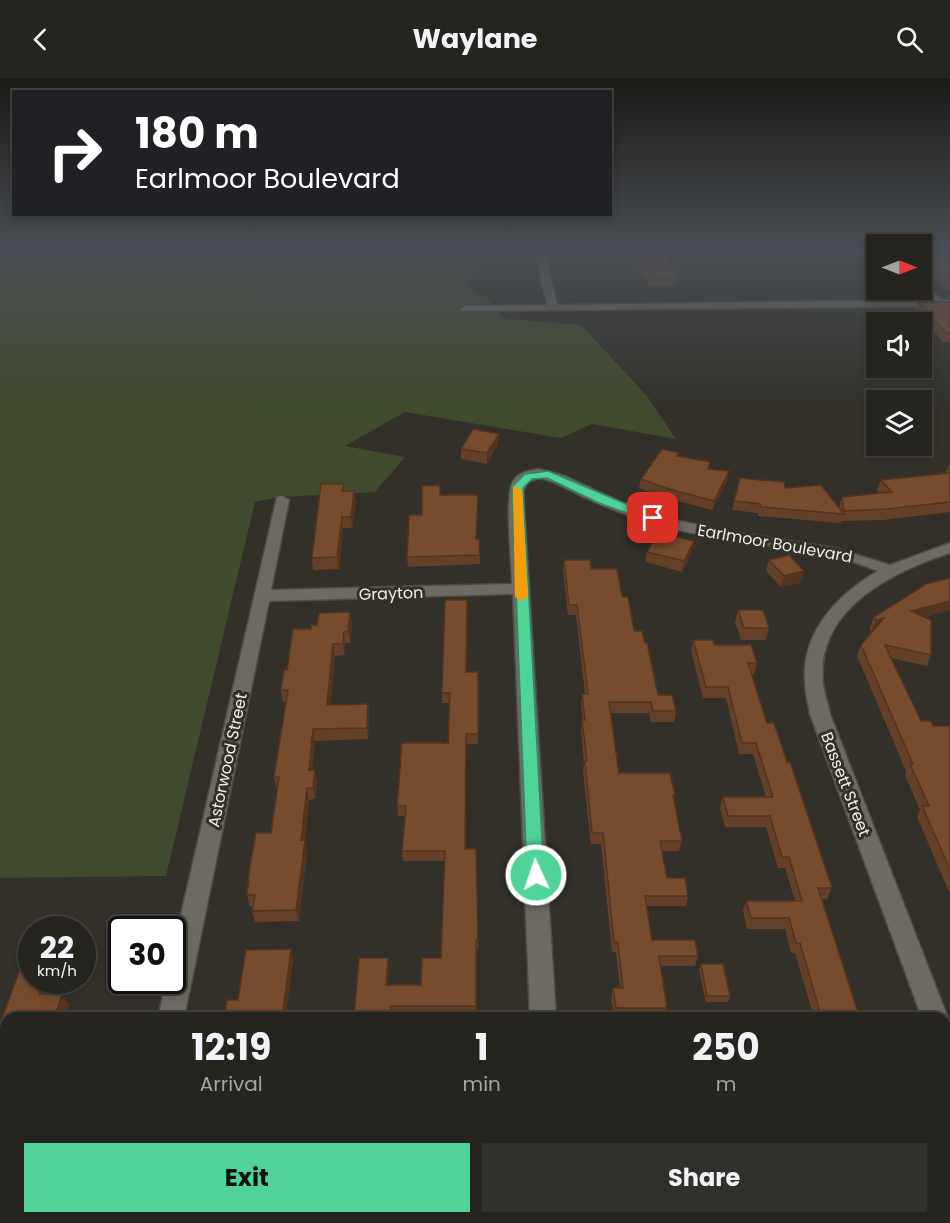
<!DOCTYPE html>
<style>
:root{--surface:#26241f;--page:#32302c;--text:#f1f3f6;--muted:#a4a4a4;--line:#42413d;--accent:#4fd399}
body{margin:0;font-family:Poppins,sans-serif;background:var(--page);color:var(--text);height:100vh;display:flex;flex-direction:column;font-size:22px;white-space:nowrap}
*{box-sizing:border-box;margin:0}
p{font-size:20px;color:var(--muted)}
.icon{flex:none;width:33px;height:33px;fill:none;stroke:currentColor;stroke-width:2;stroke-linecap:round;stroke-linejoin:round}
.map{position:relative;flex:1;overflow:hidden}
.drawer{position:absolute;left:0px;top:934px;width:951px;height:212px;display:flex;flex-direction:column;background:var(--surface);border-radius:18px 18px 0 0;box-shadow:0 3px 9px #0003,0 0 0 2px var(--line)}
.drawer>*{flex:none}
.banner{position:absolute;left:12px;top:12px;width:600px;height:126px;border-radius:0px;box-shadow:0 3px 9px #0003,0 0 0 2px var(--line);background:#202124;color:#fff;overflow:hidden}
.needle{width:39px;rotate:90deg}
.tools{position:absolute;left:866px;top:156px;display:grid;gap:12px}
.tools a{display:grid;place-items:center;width:66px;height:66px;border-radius:0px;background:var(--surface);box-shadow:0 3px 9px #0003,0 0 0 2px var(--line);font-size:30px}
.speed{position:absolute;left:18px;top:838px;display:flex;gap:12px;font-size:30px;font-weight:700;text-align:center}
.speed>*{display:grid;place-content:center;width:78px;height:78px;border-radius:50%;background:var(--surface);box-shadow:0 3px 9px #0003,0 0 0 2px var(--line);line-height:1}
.speed small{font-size:15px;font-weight:400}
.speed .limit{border:3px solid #111;border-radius:9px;background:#fff;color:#111}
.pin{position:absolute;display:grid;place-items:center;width:51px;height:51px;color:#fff;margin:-26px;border-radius:12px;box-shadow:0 3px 9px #0006}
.me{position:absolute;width:66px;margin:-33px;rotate:357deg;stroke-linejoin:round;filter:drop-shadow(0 0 4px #0008)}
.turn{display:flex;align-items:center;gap:21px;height:126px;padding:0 24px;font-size:27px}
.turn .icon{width:78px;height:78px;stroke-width:2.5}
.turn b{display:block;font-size:42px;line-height:51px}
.eta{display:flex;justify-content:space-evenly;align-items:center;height:102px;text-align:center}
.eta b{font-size:36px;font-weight:700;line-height:42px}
.action{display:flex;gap:12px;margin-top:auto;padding:12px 24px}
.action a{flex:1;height:69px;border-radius:0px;background:var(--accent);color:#111;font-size:24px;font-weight:700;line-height:69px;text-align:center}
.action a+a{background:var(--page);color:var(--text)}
header{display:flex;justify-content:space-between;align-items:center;height:78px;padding:0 24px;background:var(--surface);font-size:27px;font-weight:700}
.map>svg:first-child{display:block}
</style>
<header><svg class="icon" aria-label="back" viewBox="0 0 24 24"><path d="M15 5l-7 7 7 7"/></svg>Waylane<svg class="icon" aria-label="search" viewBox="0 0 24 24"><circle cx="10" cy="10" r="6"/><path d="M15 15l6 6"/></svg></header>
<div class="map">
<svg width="950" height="1145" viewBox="0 0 950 1145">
<rect width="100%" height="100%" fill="#323029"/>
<polygon fill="#3f3a2e" points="945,1033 950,1034 950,1145 627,1145 625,1140 945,1140"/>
<polygon fill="#3f4b2c" points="26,171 479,171 467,210 486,219 504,241 581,247 647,318 676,361 592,346 561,360 405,334 345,368 405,379 375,414 280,419 255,424 166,798 0,800 0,181 18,180"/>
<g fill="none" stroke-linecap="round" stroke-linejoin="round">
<g stroke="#4d4b46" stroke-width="3">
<g id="street">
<polygon points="535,171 544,171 557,227 930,222 919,212 921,212 921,205 942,222 950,222 950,228 462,233 461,231 466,228 547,227"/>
<path d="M 538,391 L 565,398 L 623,425 L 675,442 L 727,453 L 835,470 L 890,487 L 950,465 L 950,475 C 892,494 816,531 823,604 C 824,615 828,625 830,636 L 948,940 L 945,947 L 945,940 L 922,940 L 810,636 C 808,625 805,614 805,604 C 801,554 838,516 878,493 C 812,466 732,467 662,448 C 637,441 612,432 588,421 C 572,414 557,403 538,400 L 527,405 L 523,414 L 556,940 L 530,940 L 513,516 L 269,523 L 184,940 L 158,940 L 166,903 L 172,903 L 172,876 L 277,419 L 282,418 L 289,422 L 271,512 L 512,506 C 512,484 504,420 513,403 C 519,394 528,393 538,391 Z"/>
<polygon points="945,955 950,957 950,1008 945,1007"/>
</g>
</g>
<use href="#street" fill="#6d6a63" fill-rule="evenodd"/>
</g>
<g fill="#654028">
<polygon points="628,171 667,171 666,174 660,174 678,198 677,207 650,208"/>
<polygon points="703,171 736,171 736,174 705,174"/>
<polygon points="921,171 950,171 950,212 947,212 921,189"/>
<polygon points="918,224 950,224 950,264 943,264 915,233"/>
<polygon points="498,366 487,386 461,381 461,371"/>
<polygon points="679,375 679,379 709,391 729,393 727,402 712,432 670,421 639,410 641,401"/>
<polygon points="950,385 950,434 883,442 841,443 841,445 758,438 758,435 732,432 740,400 785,410 839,430 842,419 880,415 877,412 881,402 945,395 947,391 950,391 948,390"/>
<polygon points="344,406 344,413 354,413 356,424 352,450 343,450 339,491 313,492 312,480"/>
<polygon points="440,417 476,461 480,477 480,486 408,489 407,479 422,437"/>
<polygon points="647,474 692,474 682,494 646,484"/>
<polygon points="564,482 591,491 622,519 634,553 645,565 658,617 676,633 674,644 651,644 649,635 610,635 619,695 675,717 674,722 682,763 679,773 662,773 667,800 688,818 686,828 646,828 652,862 698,878 695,888 660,888 667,930 664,940 614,940 611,920 613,910 620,910 616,874 612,874 601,766 591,766 583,694 584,685 581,653 582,642 583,642 581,626 582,616 585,616 576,537 568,537 563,492"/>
<polygon points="769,482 804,493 801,505 781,509 766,493"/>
<polygon points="950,500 950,532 925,539 931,577 927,588 891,580 921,643 933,648 950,648 950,816 917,739 920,732 905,697 906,693 857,578 861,567 873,553 871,553 870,550 874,539"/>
<polygon points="738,532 769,550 766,562 741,562 735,544"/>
<polygon points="350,534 352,546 350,565 345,565 344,577 335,578 330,627 369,637 368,661 315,663 312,692 317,704 315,721 309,722 305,762 307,773 299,843 255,844 252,833 253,828 250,829 247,817 271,755 278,711 277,711 274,699 286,624 283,624 281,612 287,592 311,551 317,547"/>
<polygon points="693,562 714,567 757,585 754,596 751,596 767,645 787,684 832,810 827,821 822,821 858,934 854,940 814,940 795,875 791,875 785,851 747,851 743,833 746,823 795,823 785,790 778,790 766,749 725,749 720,730 723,719 766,719 753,676 739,676 726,620 703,620 691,573"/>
<polygon points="466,594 478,594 478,666 466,666 465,771 478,862 478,872 476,872 476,937 392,937 392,940 354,940 389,890 387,907 421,907 441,880 445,783 403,783 402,773 405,738 398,738 397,728 448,665 450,625 442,625 442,615"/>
<polygon points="701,886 730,918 728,924 706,924 699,892"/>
<polygon points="32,903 54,903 50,916 69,927 6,940 6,1005 0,1006 0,946"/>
</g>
<g fill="#533420">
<polygon points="654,171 667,171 666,174 653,175"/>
<polygon points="499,356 498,366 487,386 487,375"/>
<polygon points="729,393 727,402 712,432 714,423"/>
<polygon points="354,413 356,424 352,450 351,439"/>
<polygon points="342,439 343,450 339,491 337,479"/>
<polygon points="694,463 692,474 682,494 684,483"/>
<polygon points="804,493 801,505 781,509 784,498"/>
<polygon points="950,523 950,532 907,544 911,533"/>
<polygon points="350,534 352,546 350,565 348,554"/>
<polygon points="884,540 880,551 871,553 876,542"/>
<polygon points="344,554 345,565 344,577 343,566"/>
<polygon points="333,566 335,578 329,639 327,627"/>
<polygon points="368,626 369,637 368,661 367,650"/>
<polygon points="313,651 315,663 311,704 309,692"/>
<polygon points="315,692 317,704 315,721 313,710"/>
<polygon points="307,710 309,722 303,773 301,762"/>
<polygon points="305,762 307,773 299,843 296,832"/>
<polygon points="291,871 293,882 286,940 282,940"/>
<polygon points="388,880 389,890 387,916 386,907"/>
<polygon points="44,903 54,903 46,928 39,916"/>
<polygon points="62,916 69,927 65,940 54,940"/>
<polygon points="156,1140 165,1140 164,1145 154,1145"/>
</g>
<g fill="#764b2e" stroke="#533420" stroke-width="1.5">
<polygon points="634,171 658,171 678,198 652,199"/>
<polygon points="921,171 950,171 950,204 921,179"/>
<polygon points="918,224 950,224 950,255 946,255"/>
<polygon points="473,351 499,356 487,375 461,371"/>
<polygon points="662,371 679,375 677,378 710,384 708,391 729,393 714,423 672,412 641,401"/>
<polygon points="950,395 950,424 887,431 844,433 842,419 892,414 881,402"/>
<polygon points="740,400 784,404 785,410 821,407 844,436 761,429 760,426 734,423"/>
<polygon points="321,406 344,406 342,413 354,413 351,439 342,439 337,479 312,480"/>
<polygon points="440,407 440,417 478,417 476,461 479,461 480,477 407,479 409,437 422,437 422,408"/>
<polygon points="658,455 694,463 684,483 647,474"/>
<polygon points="789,477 804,493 784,498 769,482"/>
<polygon points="564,482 590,482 591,491 617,491 622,519 628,519 634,553 642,553 645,565 647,565 658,617 672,617 676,633 653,633 651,624 609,624 619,695 670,695 675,717 673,717 682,763 660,763 667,800 685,800 688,818 645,818 652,862 695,862 698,878 659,878 667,930 616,930 613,910 623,910 618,864 614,864 603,755 592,755 585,683 587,683 582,642 585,642 582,616 588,616 577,527 569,527"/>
<polygon points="950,500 950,523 911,533 931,542 931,577 885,567 921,643 931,643 933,648 950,648 950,791 922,728 929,728 910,686 913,686 861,567 884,540 876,542 874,539 926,506"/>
<polygon points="445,522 467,522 466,594 478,594 478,656 466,656 465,771 476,771 478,862 476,862 476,928 391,928 390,940 354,940 359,880 388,880 386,907 421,907 422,880 441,880 445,773 402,773 406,728 397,728 402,665 448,665 450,615 442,615"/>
<polygon points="738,532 763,532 769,550 744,550"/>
<polygon points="350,534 348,554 344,554 343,566 333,566 327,627 368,626 367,650 313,651 309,692 315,692 313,710 307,710 301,762 305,762 296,832 252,833 255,817 247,817 250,787 256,755 271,755 279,699 274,699 288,612 281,612 284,592 287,592 293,551 311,551 311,547 317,547 319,535"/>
<polygon points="693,562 713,562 714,567 751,567 757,585 748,585 767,645 774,645 787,684 790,684 832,810 818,810 858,934 820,934 800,865 796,865 789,840 751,840 746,823 802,823 789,779 782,779 770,738 728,738 723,719 773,719 756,665 742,665 728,609 706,609"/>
<polygon points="291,871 282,940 224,940 227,922 238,922 246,872"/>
<polygon points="22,886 32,886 32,903 44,903 39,916 62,916 54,940 6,940 6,995 0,995 0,946"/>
<polygon points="701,886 723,886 730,918 707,918"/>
<polygon points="37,1140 156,1140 154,1145 35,1145"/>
<polygon points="228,1140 318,1140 332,1142 331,1145 226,1145"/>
<polygon points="398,1140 505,1140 503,1145 396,1145"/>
</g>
<linearGradient id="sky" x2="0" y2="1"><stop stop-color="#1c1a17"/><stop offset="0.52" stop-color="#494e54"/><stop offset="1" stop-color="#494e54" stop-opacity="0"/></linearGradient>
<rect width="950" height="331" fill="url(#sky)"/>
<polygon fill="#4fd399" stroke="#338963" stroke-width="1.5" points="548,393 659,440 657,443 649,443 599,425 547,400 532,401 523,410 544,797 542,803 536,805 530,803 527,797 512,409 525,396"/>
<polygon fill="#f59e0b" points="513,409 517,409 522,412 528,519 521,523 515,519"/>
<g text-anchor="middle" stroke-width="6" stroke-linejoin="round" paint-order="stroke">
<g font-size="16" fill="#eeede9" stroke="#323029">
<text transform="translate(775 465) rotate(10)" y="6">Earlmoor Boulevard</text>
<text transform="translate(391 515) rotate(-2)" y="6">Grayton</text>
<text transform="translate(227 682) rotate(-78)" y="6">Astorwood Street</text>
<text transform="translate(846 706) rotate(69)" y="6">Bassett Street</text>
</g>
</g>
</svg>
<div class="tools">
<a><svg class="needle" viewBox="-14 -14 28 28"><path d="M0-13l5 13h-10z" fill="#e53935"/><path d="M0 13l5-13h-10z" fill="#a4a4a4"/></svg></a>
<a><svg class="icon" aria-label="sound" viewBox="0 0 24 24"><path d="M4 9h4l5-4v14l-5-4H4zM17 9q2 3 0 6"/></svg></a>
<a><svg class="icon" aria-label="layers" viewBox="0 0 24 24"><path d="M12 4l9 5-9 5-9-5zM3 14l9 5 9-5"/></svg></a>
</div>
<div class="speed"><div>22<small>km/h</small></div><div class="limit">30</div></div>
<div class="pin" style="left:653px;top:440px;background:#d93025"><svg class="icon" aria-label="arrive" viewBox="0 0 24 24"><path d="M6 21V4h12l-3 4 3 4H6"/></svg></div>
<svg class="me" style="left:536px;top:797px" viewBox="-20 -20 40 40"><circle r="17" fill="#4fd399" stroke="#fff" stroke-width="3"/><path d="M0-11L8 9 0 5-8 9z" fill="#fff"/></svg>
<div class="banner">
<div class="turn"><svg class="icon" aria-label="right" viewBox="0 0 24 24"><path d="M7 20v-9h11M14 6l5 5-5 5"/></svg><div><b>180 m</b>Earlmoor Boulevard</div></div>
</div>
<section class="drawer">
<div class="eta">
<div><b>12:19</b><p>Arrival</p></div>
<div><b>1</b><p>min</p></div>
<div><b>250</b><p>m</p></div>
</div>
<div class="action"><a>Exit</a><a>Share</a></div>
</section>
</div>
